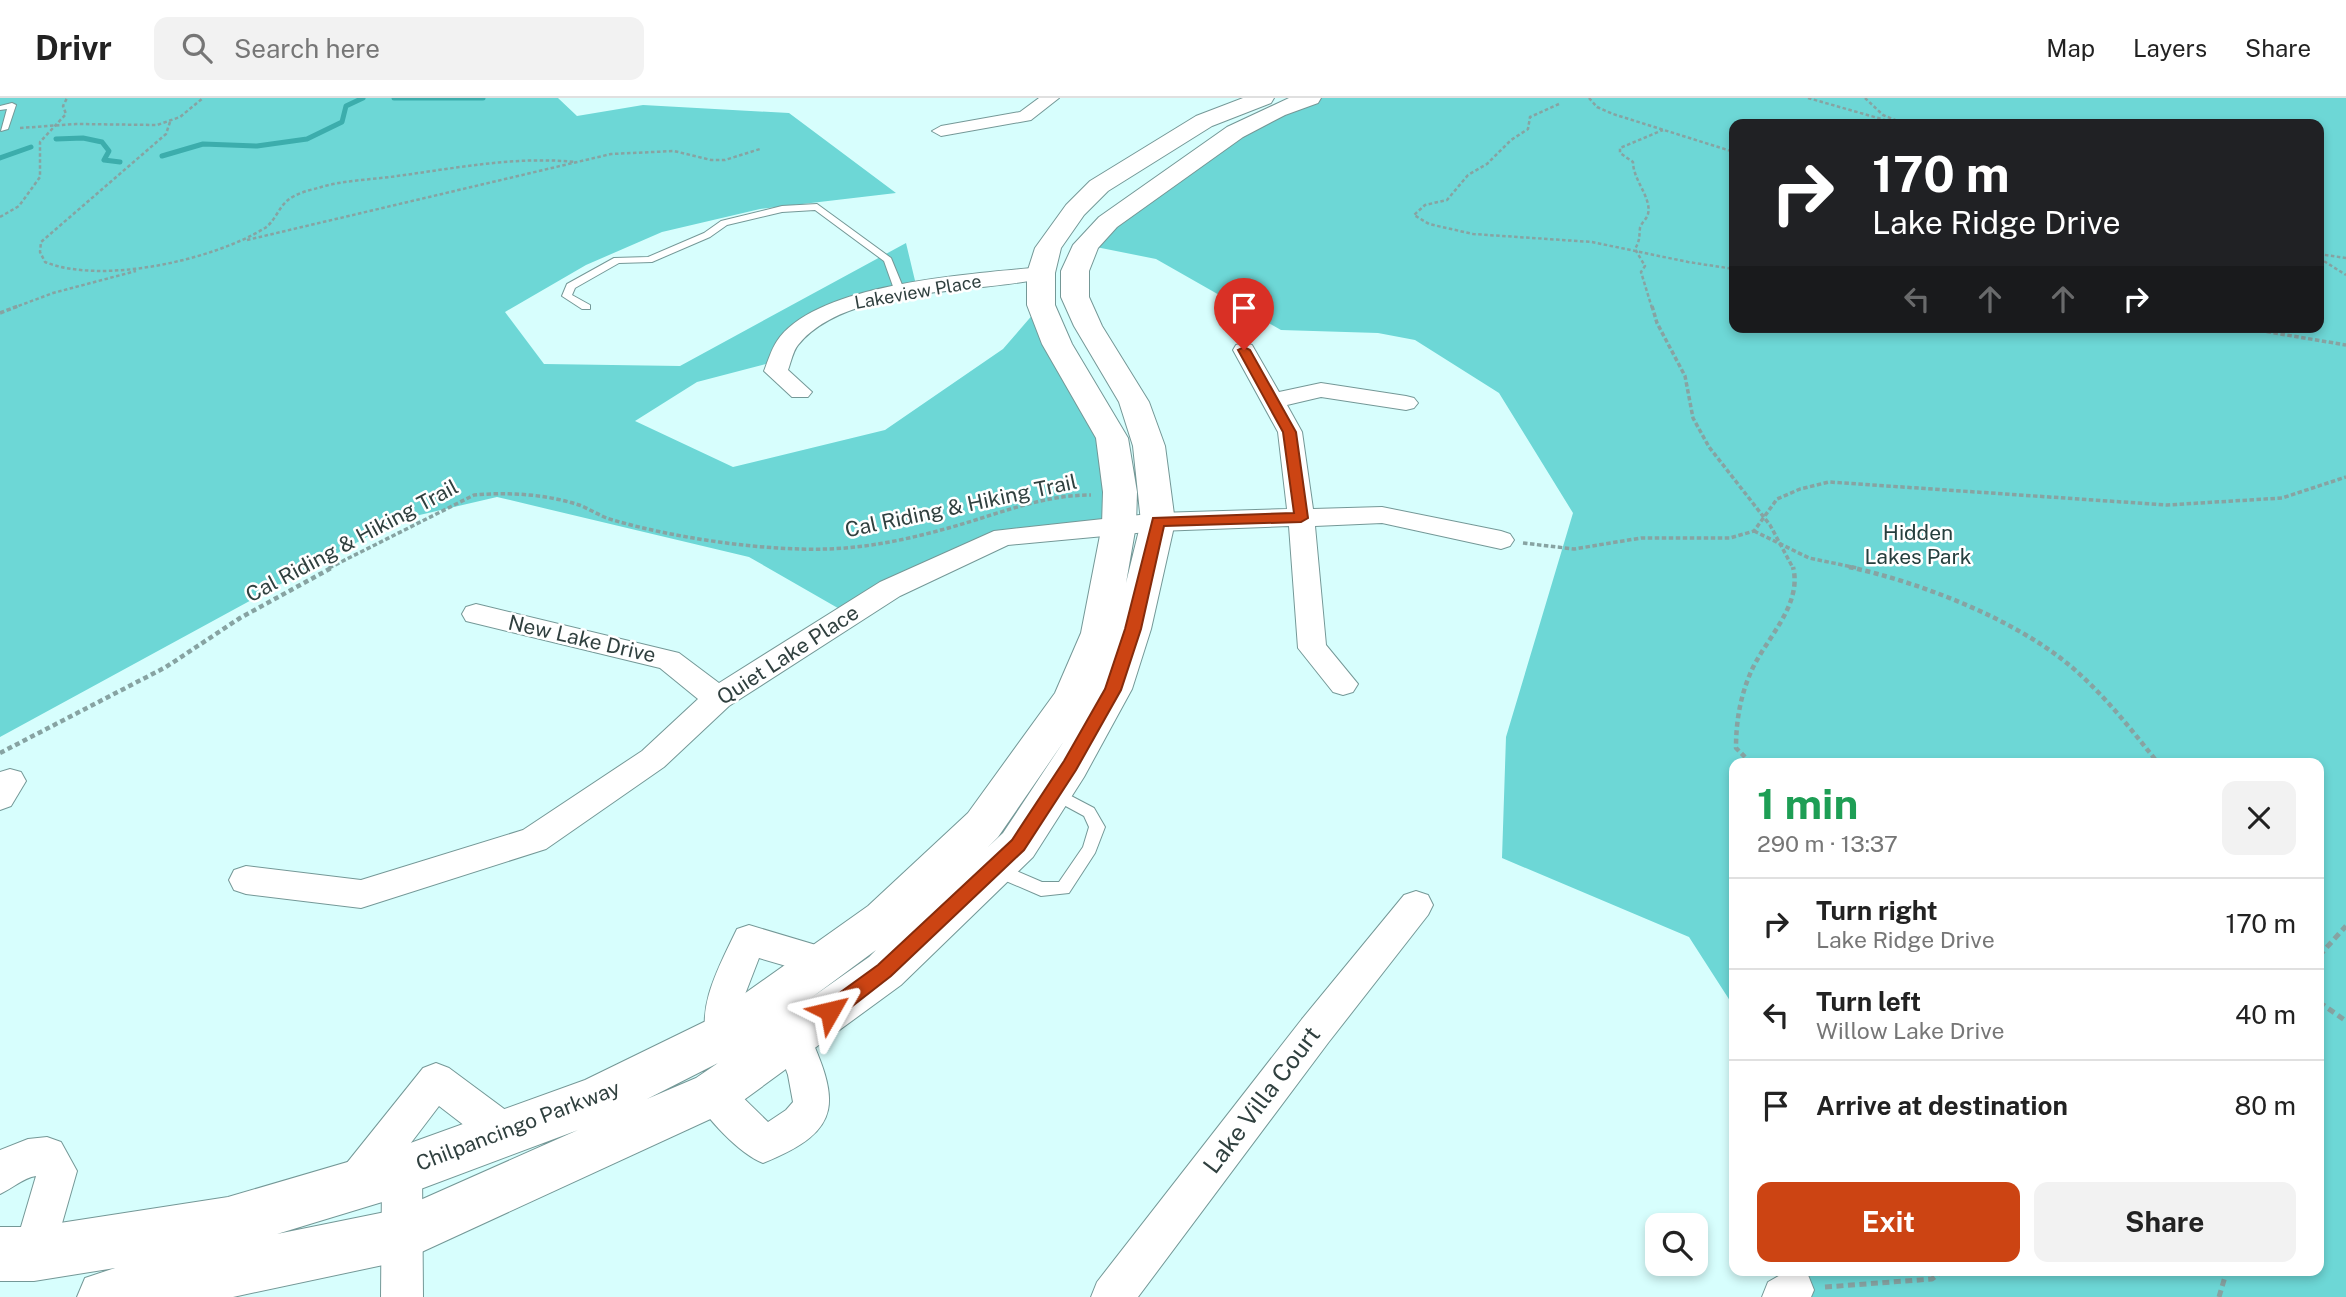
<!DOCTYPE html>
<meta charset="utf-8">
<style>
:root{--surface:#fff;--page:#f2f2f2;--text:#222;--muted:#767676;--line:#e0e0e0;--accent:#cc4413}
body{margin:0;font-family:"Public Sans",sans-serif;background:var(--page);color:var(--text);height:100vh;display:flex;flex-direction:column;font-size:26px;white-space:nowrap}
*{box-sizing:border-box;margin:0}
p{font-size:23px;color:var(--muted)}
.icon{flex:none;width:38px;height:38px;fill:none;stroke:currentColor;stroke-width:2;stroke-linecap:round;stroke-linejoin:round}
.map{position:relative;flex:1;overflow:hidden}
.drawer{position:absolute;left:1729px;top:660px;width:595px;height:518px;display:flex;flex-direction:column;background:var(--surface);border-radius:14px;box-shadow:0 4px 10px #0003}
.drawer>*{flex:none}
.top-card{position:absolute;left:1729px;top:21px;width:595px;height:214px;border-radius:14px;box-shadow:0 4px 10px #0003;background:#202124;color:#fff;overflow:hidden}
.fabs{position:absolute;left:1645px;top:1115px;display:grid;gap:14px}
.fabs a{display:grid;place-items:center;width:63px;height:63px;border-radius:14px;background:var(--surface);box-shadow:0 4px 10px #0003;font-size:35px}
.pin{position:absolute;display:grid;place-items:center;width:60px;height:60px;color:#fff;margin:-72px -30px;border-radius:50% 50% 50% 0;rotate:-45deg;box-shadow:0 0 7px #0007}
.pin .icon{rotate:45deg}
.me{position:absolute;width:77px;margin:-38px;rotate:53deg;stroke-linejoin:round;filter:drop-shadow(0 0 5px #0008)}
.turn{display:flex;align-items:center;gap:24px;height:147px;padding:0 28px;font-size:32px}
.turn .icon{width:91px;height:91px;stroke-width:2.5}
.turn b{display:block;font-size:49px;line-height:60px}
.lanes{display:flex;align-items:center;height:66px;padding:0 28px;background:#0003;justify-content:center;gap:35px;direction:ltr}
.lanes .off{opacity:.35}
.round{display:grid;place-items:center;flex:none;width:74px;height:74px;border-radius:14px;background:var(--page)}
.head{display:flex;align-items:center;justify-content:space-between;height:119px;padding:0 28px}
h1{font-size:42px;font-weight:700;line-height:52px;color:#1e9e55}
.action{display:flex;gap:14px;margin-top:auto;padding:14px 28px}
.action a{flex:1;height:80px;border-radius:14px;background:var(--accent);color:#fff;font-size:28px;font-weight:700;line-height:80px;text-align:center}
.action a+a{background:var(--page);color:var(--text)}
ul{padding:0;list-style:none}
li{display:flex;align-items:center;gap:21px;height:91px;padding:0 28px;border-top:2px solid var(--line)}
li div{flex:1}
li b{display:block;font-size:26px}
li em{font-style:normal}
header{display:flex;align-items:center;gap:42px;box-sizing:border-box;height:98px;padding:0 35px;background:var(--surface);border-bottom:2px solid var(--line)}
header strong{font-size:33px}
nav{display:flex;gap:38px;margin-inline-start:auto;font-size:24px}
.search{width:490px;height:63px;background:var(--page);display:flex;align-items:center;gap:18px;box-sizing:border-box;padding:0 24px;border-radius:14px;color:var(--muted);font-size:26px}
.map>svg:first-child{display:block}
</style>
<header>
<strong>Drivr</strong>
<div class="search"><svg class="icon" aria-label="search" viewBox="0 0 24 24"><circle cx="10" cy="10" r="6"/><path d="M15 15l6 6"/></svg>Search here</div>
<nav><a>Map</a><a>Layers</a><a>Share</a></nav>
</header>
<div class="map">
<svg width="2346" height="1199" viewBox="0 0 2346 1199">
<rect width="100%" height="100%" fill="#d7fefd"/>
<g fill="#6dd7d6" fill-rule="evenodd">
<polygon points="0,0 558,0 577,18 643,7 789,15 896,95 760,111 662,134 586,167 505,214 544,266 680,268 906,145 917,191 830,212 777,263 697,284 635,323 733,369 885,332 1003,251 1041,207 1112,340 1119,427 1003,439 850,517 749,459 497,399 398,422 0,639"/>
<path d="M 1310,0 L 2346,0 L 2346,1199 L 1806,1199 L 1793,1192 L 1800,1172 L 2319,1172 L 2319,665 L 1734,665 L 1734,909 L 1689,839 L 1502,760 L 1506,639 L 1573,415 L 1499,295 L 1415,242 L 1378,235 L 1281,232 L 1156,161 L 1086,147 L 1194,61 ZM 1734,26 L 2319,26 L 2319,229 L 1734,229 Z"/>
</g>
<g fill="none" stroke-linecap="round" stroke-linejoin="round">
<g stroke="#3cadac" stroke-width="5">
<polyline points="394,0 483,0"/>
<polyline points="56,41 83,40 102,44 109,53 104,62 120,64"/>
<polyline points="162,58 203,46 257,48 307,41 342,24 346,8 363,0"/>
<polyline points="0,60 31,49"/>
</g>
<g stroke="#749897" stroke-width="2">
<g id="lane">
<polygon points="12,5 16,7 8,31 1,33 7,11 0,12 0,8"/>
<polygon points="817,106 891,160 905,194 904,196 895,194 884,163 815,112 782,114 727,127 710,139 652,164 619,165 575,190 572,197 590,207 590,211 582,211 562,198 567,186 614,160 648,159 704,135 721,123 782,108"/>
<polygon points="1054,689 1094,710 1105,729 1095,755 1069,795 1041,798 992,777 990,772 992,767 998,765 1042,784 1059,784 1083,749 1089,729 1084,718 1049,699 1047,695 1049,691"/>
</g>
</g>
<g stroke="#749897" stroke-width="2">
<g id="street">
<polygon points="1039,0 1059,0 1031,22 941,38 932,33 941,28 1020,14"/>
<path d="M 1041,169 L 1048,171 L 1052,175 L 1048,179 C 979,197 848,186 798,247 C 793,253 791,264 788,272 L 812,294 L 808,299 L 792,299 L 764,273 C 768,263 771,252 777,243 C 817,184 975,176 1041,169 Z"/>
<polygon points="1244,245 1252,247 1279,294 1321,285 1406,298 1414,300 1418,305 1414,310 1406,312 1321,299 1287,307 1302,334 1313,411 1382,409 1501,433 1510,436 1514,442 1510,448 1501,451 1382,425 1315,428 1326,547 1358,586 1353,594 1343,597 1333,594 1298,550 1289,428 1158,433 1008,447 900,498 729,608 664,669 546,751 361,810 246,796 234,792 229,782 234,772 246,768 361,782 523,732 642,653 698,601 660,570 466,523 462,516 466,509 476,506 679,555 719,585 880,484 994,433 1158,415 1287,411 1278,334 1233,252 1236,247"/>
<polygon points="10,671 21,674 26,683 11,708 0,712 0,674"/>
<polygon points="1416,793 1428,797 1433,807 1428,817 1328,945 1138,1199 1091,1199 1097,1184 1302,921 1404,797"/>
<path d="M 749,827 L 836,853 L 842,864 L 836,875 L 824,879 L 759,860 L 744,899 L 741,938 L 736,950 L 723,955 L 710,950 C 693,913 721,865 737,831 Z"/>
<path d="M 793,924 L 806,929 C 839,1002 846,1032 763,1065 C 740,1056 704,1019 694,996 L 700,983 L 713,978 L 726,983 L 768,1024 L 786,1012 L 793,1004 L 788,977 L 775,941 L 780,929 Z"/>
<polygon points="436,965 449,970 519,1022 524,1035 519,1048 505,1054 491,1048 439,1008 404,1054 416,1059 422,1073 423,1199 381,1199 382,1083 370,1099 356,1105 342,1099 336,1085 342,1071 423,970"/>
<path d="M 47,1039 L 61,1044 L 77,1073 L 49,1171 L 34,1177 L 19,1171 L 13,1156 L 36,1078 C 23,1080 13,1090 0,1096 L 0,1052 L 28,1041 Z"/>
<polygon points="1789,1172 1808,1177 1814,1192 1811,1199 1762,1199 1768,1184"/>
</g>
</g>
<g stroke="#749897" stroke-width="2">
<path id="secondary" d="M 1243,0 L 1274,0 L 1271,5 L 1212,28 L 1108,93 L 1084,117 L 1061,150 L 1055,175 L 1055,207 L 1072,246 L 1128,340 L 1137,394 L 1136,427 L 1126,485 L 1141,424 L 1133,348 L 1119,304 L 1074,228 L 1061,199 L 1061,173 L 1073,147 L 1099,119 L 1227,29 L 1289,0 L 1321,0 L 1318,5 L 1285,17 L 1243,39 L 1117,129 L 1098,150 L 1089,173 L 1089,199 L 1102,228 L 1149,304 L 1165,348 L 1175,424 L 1151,531 L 1132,591 L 1084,679 L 1033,759 L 901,887 L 730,1012 L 402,1163 L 233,1199 L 77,1199 L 85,1180 L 115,1170 L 34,1183 L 0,1183 L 0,1129 L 34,1129 L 228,1099 L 402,1048 L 585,982 L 706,923 L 868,808 L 968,715 L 1055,595 L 1081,535 L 1102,427 L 1103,394 L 1096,340 L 1042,246 L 1027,207 L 1027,175 L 1035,150 L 1066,107 L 1090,83 L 1196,18 ZM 1064,643 L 1003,735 L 987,750 L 998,739 ZM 876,852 L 869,859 L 811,900 ZM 718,965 L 696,980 L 647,1001 ZM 578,1032 L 400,1111 L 277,1136 L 402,1098 Z"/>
</g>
<g stroke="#87a3a2" stroke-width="2.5" stroke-dasharray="3.5 2.5" stroke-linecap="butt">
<polyline points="1589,0 1597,9 1613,16 1734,54"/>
<polyline points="1808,0 1899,26"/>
<polyline points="1865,0 1883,17 1905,26"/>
<polyline points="1559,6 1530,19 1528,31 1511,42 1487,66 1468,77 1447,102 1425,107 1414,117 1429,126 1473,136 1592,144 1688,164 1734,171"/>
<path d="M 170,24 L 166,36 L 41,144 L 40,154 L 45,164 C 102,187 213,162 265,130 C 275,123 279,109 288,102 C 295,96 309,92 318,90 C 342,82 371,82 397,78 C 457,70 515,58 576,64"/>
<polyline points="20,30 76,26 157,27 180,19 203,0"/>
<polyline points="0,119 19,108 40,79 40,44 66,16 63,8 67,0"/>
<polyline points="247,142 611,56 674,53 711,62 725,62 760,51"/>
<polyline points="2319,156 2346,160"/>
<polyline points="2319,160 2346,177"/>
<polyline points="13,210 53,195 136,173"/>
<path d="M 1652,210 L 1641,174 L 1645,168 L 1635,151 C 1640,142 1639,140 1640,130 C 1641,125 1647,121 1648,116 C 1652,100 1633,82 1633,64 L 1620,55 L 1620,50 L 1663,32"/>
</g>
<g stroke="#87a3a2" stroke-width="3.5" stroke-dasharray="4.5 2.5" stroke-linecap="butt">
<polyline points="1652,208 1657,225 1685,278 1693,320 1709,349 1770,427 1793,470"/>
<polyline points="0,215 18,208"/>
<polyline points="2239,229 2346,247"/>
<polyline points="1754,433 1809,460 1857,470"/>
<polyline points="1523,445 1574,451 1641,440 1730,440 1754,433 1777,401 1800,391 1829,384 2167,407 2282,400 2346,379"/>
<path d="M 329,470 L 474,397 C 508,394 546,396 579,407 C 590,411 601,419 613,422 C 674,440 763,453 827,451 C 869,450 913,440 952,429 C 998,416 1042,397 1091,397"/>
</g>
<g stroke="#87a3a2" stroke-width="4.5" stroke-dasharray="5 3.5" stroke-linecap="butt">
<path d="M 1849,469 C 1919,484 2012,520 2068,566 C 2103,595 2130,630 2158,665"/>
<polyline points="0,655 166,569 240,520 333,469"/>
<path d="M 1751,665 L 1736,650 C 1736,624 1740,600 1750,576 C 1764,542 1803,508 1793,469"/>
</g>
<g stroke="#87a3a2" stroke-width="5" stroke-dasharray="7 4.5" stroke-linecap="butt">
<polyline points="2319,858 2346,828"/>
<polyline points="2319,904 2346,923"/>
<polyline points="1825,1189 1932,1181 1944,1172"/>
<polyline points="2219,1199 2227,1172"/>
</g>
<use href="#lane" fill="#fff" fill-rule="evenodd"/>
<use href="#street" fill="#fff" fill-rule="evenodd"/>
<use href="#secondary" fill="#fff" fill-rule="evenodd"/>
</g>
<polygon fill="#cc4413" stroke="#852c0c" stroke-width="2" points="1244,249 1250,252 1296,334 1308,420 1301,424 1164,428 1141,531 1121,592 1076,672 1024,752 891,878 837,920 830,922 823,920 820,913 823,907 878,867 1012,742 1064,663 1105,591 1125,531 1153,420 1294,415 1283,334 1238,252"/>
<g text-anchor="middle" stroke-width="5" stroke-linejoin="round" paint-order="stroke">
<g font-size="18" fill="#30403f" stroke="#fff">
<text transform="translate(918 194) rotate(-10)" y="6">Lakeview Place</text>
</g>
<g font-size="21" fill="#30403f" stroke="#fff">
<text transform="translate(961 408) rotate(-12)" y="7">Cal Riding &amp; Hiking Trail</text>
<text transform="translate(352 443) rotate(-28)" y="7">Cal Riding &amp; Hiking Trail</text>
<text transform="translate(582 541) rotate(13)" y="7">New Lake Drive</text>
<text transform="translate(788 557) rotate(-33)" y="7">Quiet Lake Place</text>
<text transform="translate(518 1028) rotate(-21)" y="7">Chilpancingo Parkway</text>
</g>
<g font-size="21" fill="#263f3e" stroke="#fff">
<text x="1918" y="442">Hidden<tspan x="1918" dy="24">Lakes Park</tspan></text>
</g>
<g font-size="24" fill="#30403f" stroke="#fff">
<text transform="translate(1262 1002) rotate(-53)" y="8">Lake Villa Court</text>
</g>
</g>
</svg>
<div class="fabs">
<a><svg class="icon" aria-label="search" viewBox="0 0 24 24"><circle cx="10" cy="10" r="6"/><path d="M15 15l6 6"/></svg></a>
</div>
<div class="pin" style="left:1244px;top:252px;background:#d93025"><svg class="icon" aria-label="arrive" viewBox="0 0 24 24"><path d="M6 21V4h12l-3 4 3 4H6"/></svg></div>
<svg class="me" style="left:830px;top:913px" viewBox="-20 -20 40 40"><path d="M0-17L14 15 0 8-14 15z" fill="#cc4413" stroke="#fff" stroke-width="4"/></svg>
<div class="top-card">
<div class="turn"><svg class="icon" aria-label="right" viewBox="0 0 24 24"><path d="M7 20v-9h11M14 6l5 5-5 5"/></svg><div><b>170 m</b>Lake Ridge Drive</div></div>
<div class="lanes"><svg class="icon off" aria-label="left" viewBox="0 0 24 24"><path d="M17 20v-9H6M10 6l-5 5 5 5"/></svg><svg class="icon off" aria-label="ahead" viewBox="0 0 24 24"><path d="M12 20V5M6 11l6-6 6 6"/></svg><svg class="icon off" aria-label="ahead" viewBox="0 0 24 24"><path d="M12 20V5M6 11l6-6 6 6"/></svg><svg class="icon" aria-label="right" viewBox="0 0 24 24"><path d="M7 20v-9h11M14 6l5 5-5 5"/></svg></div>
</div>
<section class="drawer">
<div class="head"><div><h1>1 min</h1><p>290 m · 13:37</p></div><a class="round"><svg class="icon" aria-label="close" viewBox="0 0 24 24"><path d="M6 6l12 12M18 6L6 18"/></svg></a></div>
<ul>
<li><svg class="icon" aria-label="right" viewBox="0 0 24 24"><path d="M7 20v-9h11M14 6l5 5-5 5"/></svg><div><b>Turn right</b><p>Lake Ridge Drive</p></div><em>170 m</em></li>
<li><svg class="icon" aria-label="left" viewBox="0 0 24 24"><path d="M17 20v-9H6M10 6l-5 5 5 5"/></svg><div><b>Turn left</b><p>Willow Lake Drive</p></div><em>40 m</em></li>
<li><svg class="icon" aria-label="arrive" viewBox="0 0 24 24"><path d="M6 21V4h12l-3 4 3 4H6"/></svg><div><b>Arrive at destination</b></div><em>80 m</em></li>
</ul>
<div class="action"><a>Exit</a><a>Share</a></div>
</section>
</div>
